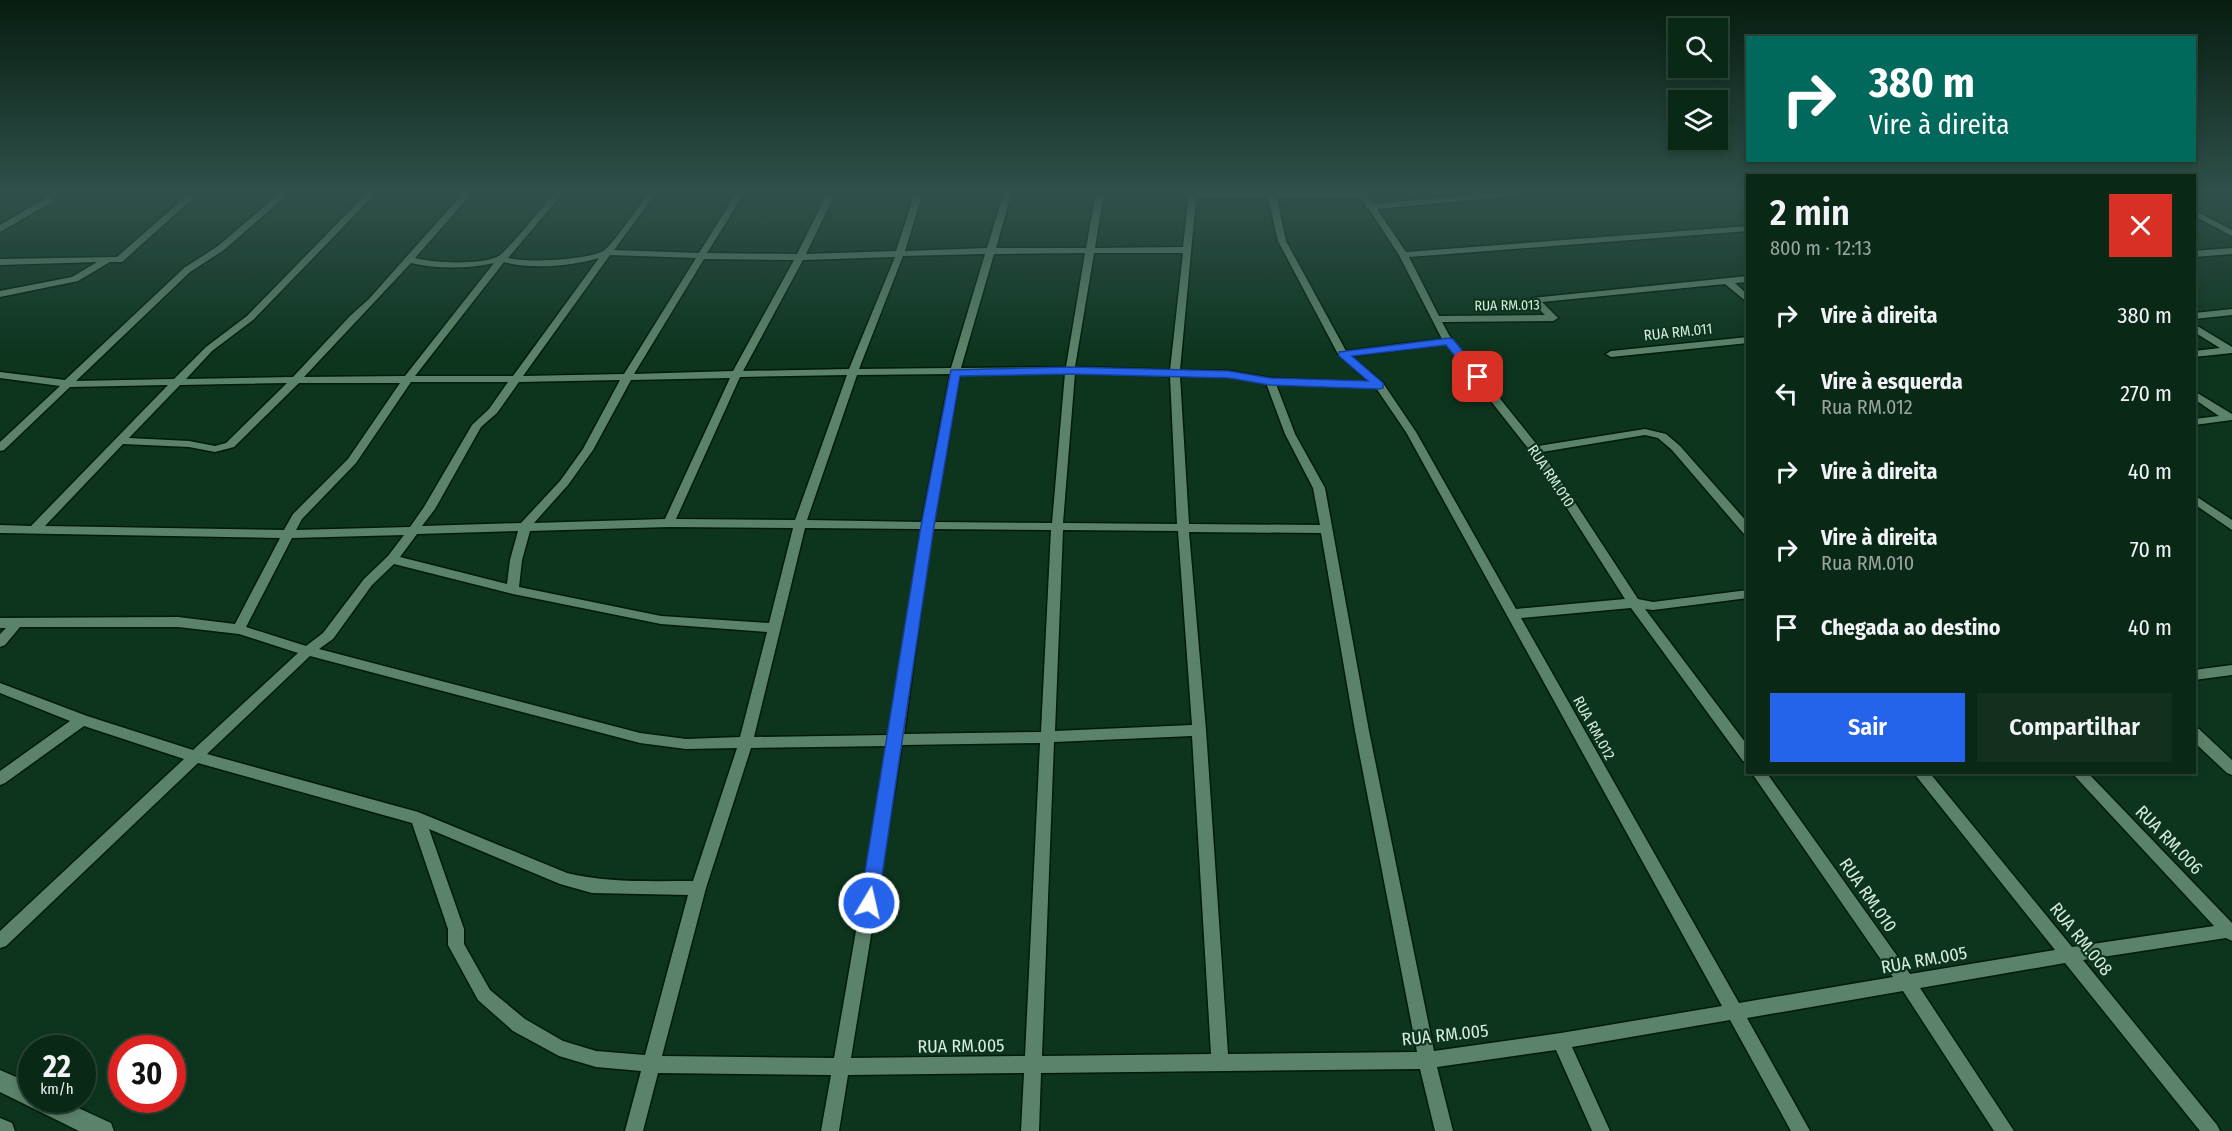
<!DOCTYPE html>
<html lang="pt">
<meta charset="utf-8">
<style>
:root{--surface:#0a2816;--page:#13301f;--text:#f1f3f6;--muted:#99a6a1;--line:#2a4435;--accent:#2563eb}
body{margin:0;font-family:"Fira Sans Condensed",sans-serif;background:var(--page);color:var(--text);height:100vh;display:flex;flex-direction:column;font-size:22px;white-space:nowrap}
*{box-sizing:border-box;margin:0}
p{font-size:20px;color:var(--muted)}
.icon{flex:none;width:33px;height:33px;fill:none;stroke:currentColor;stroke-width:2;stroke-linecap:round;stroke-linejoin:round}
.map{position:relative;flex:1;overflow:hidden}
.sheet{position:absolute;left:1746px;top:174px;width:450px;height:600px;display:flex;flex-direction:column;background:var(--surface);border-radius:0px;box-shadow:0 3px 9px #0003,0 0 0 2px var(--line)}
.sheet>*{flex:none}
.hud{position:absolute;left:1746px;top:36px;width:450px;height:126px;border-radius:0px;box-shadow:0 3px 9px #0003,0 0 0 2px var(--line);background:#00695c;color:#fff;overflow:hidden}
.fabs{position:absolute;left:1668px;top:18px;display:grid;gap:12px}
.fabs a{display:grid;place-items:center;width:60px;height:60px;border-radius:0px;background:var(--surface);box-shadow:0 3px 9px #0003,0 0 0 2px var(--line);font-size:30px}
.speed{position:absolute;left:18px;top:1035px;display:flex;gap:12px;font-size:30px;font-weight:700;text-align:center}
.speed>*{display:grid;place-content:center;width:78px;height:78px;border-radius:50%;background:var(--surface);box-shadow:0 3px 9px #0003,0 0 0 2px var(--line);line-height:1}
.speed small{font-size:15px;font-weight:400}
.speed .limit{border:9px solid #d22;background:#fff;color:#111}
.pin{position:absolute;display:grid;place-items:center;width:51px;height:51px;color:#fff;margin:-26px;border-radius:12px;box-shadow:0 3px 9px #0006}
.me{position:absolute;width:66px;margin:-33px;rotate:9deg;stroke-linejoin:round;filter:drop-shadow(0 0 4px #0008)}
.turn{display:flex;align-items:center;gap:21px;height:126px;padding:0 24px;font-size:27px}
.turn .icon{width:78px;height:78px;stroke-width:2.5}
.turn b{display:block;font-size:42px;line-height:51px}
.round{display:grid;place-items:center;flex:none;width:63px;height:63px;border-radius:0px;background:var(--page)}
.head{display:flex;align-items:center;justify-content:space-between;height:102px;padding:0 24px}
h1{font-size:36px;font-weight:600;line-height:45px}
.button{display:flex;gap:12px;margin-top:auto;padding:12px 24px}
.button a{flex:1;height:69px;border-radius:0px;background:var(--accent);color:#fff;font-size:24px;font-weight:600;line-height:69px;text-align:center}
.button a+a{background:var(--page);color:var(--text)}
ul{padding:0;list-style:none}
li{display:flex;align-items:center;gap:18px;height:78px;padding:0 24px}
li div{flex:1}
li b{display:block;font-size:22px}
li em{font-style:normal}
.map>svg:first-child{display:block}
</style>
<div class="map">
<svg width="2232" height="1131" viewBox="0 0 2232 1131">
<rect width="100%" height="100%" fill="#0d351e"/>
<g fill="none" stroke-linecap="round" stroke-linejoin="round">
<g stroke="#001b0a" stroke-width="3">
<g id="street">
<polygon points="50,192 58,192 52,202 0,232 0,225 46,198"/>
<polygon points="191,192 200,192 122,262 110,262 78,281 0,297 0,291 72,277 97,262 0,265 0,259 117,257"/>
<path d="M 281,192 L 290,192 L 224,250 L 190,272 L 76,381 L 174,379 L 206,347 L 247,316 L 368,192 L 377,192 L 253,320 L 212,351 L 186,379 L 293,377 L 350,316 L 369,299 L 464,192 L 473,192 L 415,258 C 435,263 477,265 497,257 C 505,254 546,203 555,192 L 564,192 L 508,258 C 526,263 587,260 603,251 C 612,246 641,203 649,192 L 657,192 L 614,250 L 699,253 L 737,192 L 745,192 L 707,253 L 797,254 L 828,192 L 836,192 L 806,254 L 896,251 L 915,192 L 923,192 L 905,251 L 987,248 L 1004,192 L 1012,192 L 996,248 L 1086,248 L 1096,192 L 1104,192 L 1095,248 L 1183,247 L 1189,192 L 1366,192 L 1374,204 L 1504,192 L 1537,192 L 1533,194 L 1377,209 L 1406,252 L 1748,226 L 1748,231 L 1409,257 L 1439,316 L 1545,315 L 1532,302 L 1532,298 L 1748,276 L 1748,282 L 1735,283 L 1748,295 L 1748,303 L 1725,284 L 1542,302 L 1558,318 L 1553,321 L 1442,322 L 1449,335 L 1538,446 L 1645,429 L 1666,434 L 1680,446 L 1748,523 L 1748,535 L 1744,534 L 1672,450 L 1658,438 L 1645,435 L 1542,452 L 1638,599 L 1653,602 L 1748,590 L 1748,598 L 1653,610 L 1645,609 L 1748,746 L 1748,762 L 1743,761 L 1631,608 L 1521,618 L 1739,1003 L 1893,977 L 1751,772 L 1766,772 L 1910,974 L 2055,950 L 1913,772 L 1929,772 L 2072,947 L 2214,926 L 2071,772 L 2087,772 L 2232,923 L 2232,941 L 2226,938 L 2083,960 L 2217,1125 L 2220,1131 L 2200,1131 L 2065,963 L 1920,988 L 2014,1131 L 1994,1131 L 1903,991 L 1747,1018 L 1810,1131 L 1791,1131 L 1730,1020 L 1572,1047 L 1610,1131 L 1592,1131 L 1556,1050 L 1437,1067 L 1453,1131 L 1435,1131 L 1420,1069 L 1041,1073 L 1039,1131 L 1021,1131 L 1024,1073 L 848,1075 L 839,1131 L 821,1131 L 831,1075 L 658,1073 L 643,1131 L 625,1131 L 641,1071 L 596,1067 L 559,1056 L 513,1031 L 478,1000 L 448,945 L 448,929 L 412,823 L 198,763 L 6,946 L 0,948 L 0,931 L 184,759 L 84,726 L 5,783 L 0,785 L 0,771 L 70,721 L 0,693 L 0,683 L 87,716 L 193,750 L 298,653 L 239,634 L 178,627 L 20,627 L 5,645 L 0,647 L 0,634 L 6,628 L 0,628 L 0,618 L 178,617 L 235,624 L 280,538 L 0,533 L 0,525 L 31,526 L 168,385 L 70,387 L 4,450 L 0,451 L 0,442 L 60,386 L 0,378 L 0,372 L 65,380 L 184,268 L 218,246 ZM 1196,198 L 1268,198 L 1278,241 L 1338,354 L 1369,382 L 1270,378 L 1229,371 L 1180,370 ZM 1277,198 L 1362,198 L 1366,205 L 1365,207 L 1369,209 L 1399,255 L 1442,339 L 1346,351 L 1286,241 ZM 1085,253 L 1066,367 L 961,368 L 994,254 ZM 1094,253 L 1183,253 L 1170,370 L 1075,367 ZM 985,254 L 951,368 L 859,369 L 903,256 ZM 610,255 L 696,258 L 624,374 L 523,376 ZM 895,257 L 849,369 L 743,371 L 803,260 ZM 599,258 L 513,376 L 415,376 L 504,262 C 530,270 573,266 599,258 ZM 704,259 L 794,260 L 733,371 L 634,374 ZM 411,263 C 437,269 467,269 494,263 L 405,376 L 304,377 ZM 1446,344 L 1531,452 L 1625,599 L 1516,609 L 1416,432 L 1383,383 L 1351,356 ZM 1065,373 L 1052,523 L 934,522 L 960,374 ZM 1075,373 L 1170,376 L 1177,524 L 1063,523 ZM 950,374 L 922,522 L 807,520 L 857,375 ZM 847,375 L 795,520 L 676,519 L 740,377 ZM 1180,376 L 1229,377 L 1266,383 L 1285,434 L 1313,488 L 1320,525 L 1189,524 ZM 730,378 L 665,519 L 534,523 L 568,485 L 593,450 L 631,380 ZM 620,380 L 583,449 L 560,481 L 521,523 L 422,526 L 435,509 L 481,427 L 497,413 L 519,382 ZM 411,382 L 508,382 L 489,409 L 472,425 L 424,507 L 410,527 L 296,530 L 302,519 L 356,463 ZM 287,383 L 226,443 L 215,446 L 189,441 L 129,438 L 180,385 ZM 299,383 L 400,383 L 348,459 L 293,514 L 284,530 L 45,526 L 123,444 L 189,447 L 215,452 L 234,447 ZM 1276,384 L 1376,388 L 1406,432 L 1722,1006 L 1561,1033 L 1434,1051 L 1369,731 L 1325,488 L 1295,434 ZM 669,527 L 793,528 L 769,623 L 661,616 L 519,587 L 522,560 L 530,531 ZM 805,528 L 921,529 L 890,735 L 754,737 ZM 932,529 L 1051,530 L 1041,732 L 904,734 ZM 1063,530 L 1178,531 L 1192,725 L 1055,731 ZM 518,531 L 510,560 L 507,584 L 400,557 L 417,534 ZM 1189,532 L 1321,533 L 1355,731 L 1417,1052 L 1228,1054 L 1206,730 ZM 404,535 L 388,556 L 364,579 L 323,633 L 306,646 L 246,627 L 292,538 ZM 394,564 L 513,594 L 661,624 L 767,632 L 740,737 L 686,739 L 640,733 L 319,649 L 333,639 L 372,585 ZM 310,656 L 640,743 L 686,749 L 737,748 L 693,881 C 650,881 608,883 567,873 L 418,812 L 207,754 ZM 1192,736 L 1211,1054 L 1042,1056 L 1054,742 ZM 1040,743 L 1025,1056 L 851,1058 L 902,745 ZM 888,746 L 834,1058 L 662,1056 L 706,888 L 751,748 ZM 429,829 L 560,884 L 592,893 L 688,895 L 645,1055 L 596,1051 L 563,1041 L 525,1019 L 490,990 L 464,944 L 464,929 Z"/>
<polygon points="2194,210 2232,230 2232,236 2194,216"/>
<polygon points="2232,248 2232,254 2194,257 2194,251"/>
<polygon points="2232,309 2232,315 2194,319 2194,313"/>
<polygon points="2194,324 2232,347 2232,353 2194,357 2194,351 2220,348 2194,332"/>
<polygon points="1748,337 1748,343 1611,357 1606,354 1611,351"/>
<polygon points="2194,391 2232,414 2232,420 2194,425 2194,419 2219,416 2194,399"/>
<polygon points="2194,495 2232,520 2232,530 2194,504"/>
<polygon points="2232,665 2232,675 2194,680 2194,670"/>
<polygon points="2194,728 2199,729 2232,760 2232,775 2227,773 2194,742"/>
</g>
</g>
<g stroke="#001b0a" stroke-width="3">
<g id="secondary">
<polygon points="0,1070 32,1084 32,1100 61,1100 111,1123 114,1131 79,1131 0,1092"/>
<polygon points="0,1118 12,1123 15,1131 0,1131"/>
</g>
</g>
<use href="#street" fill="#5b8369" fill-rule="evenodd"/>
<use href="#secondary" fill="#5b8369" fill-rule="evenodd"/>
</g>
<linearGradient id="sky" x2="0" y2="1"><stop stop-color="#071d10"/><stop offset="0.55" stop-color="#2f514c"/><stop offset="1" stop-color="#2f514c" stop-opacity="0"/></linearGradient>
<rect width="2232" height="351" fill="url(#sky)"/>
<polygon fill="#2563eb" stroke="#184099" stroke-width="1.5" points="1449,338 1453,339 1482,375 1482,380 1474,380 1446,345 1352,356 1383,383 1383,388 1379,389 1270,385 1229,378 1070,374 960,376 934,526 878,903 876,909 869,911 863,909 860,903 921,526 951,370 1070,367 1229,371 1270,378 1368,381 1339,356 1339,352"/>
<g text-anchor="middle" stroke-width="4.5" stroke-linejoin="round" paint-order="stroke">
<g font-size="14" fill="#d6ebdc" stroke="#0d351e">
<text transform="translate(1507 305) rotate(-1)" y="5">RUA RM.013</text>
</g>
<g font-size="15" fill="#d6ebdc" stroke="#0d351e">
<text transform="translate(1678 332) rotate(-6)" y="5">RUA RM.011</text>
<text transform="translate(1551 476) rotate(56)" y="5">RUA RM.010</text>
<text transform="translate(1594 728) rotate(61)" y="5">RUA RM.012</text>
</g>
<g font-size="18" fill="#d6ebdc" stroke="#0d351e">
<text transform="translate(2169 840) rotate(46)" y="6">RUA RM.006</text>
<text transform="translate(1868 895) rotate(55)" y="6">RUA RM.010</text>
<text transform="translate(2081 939) rotate(51)" y="6">RUA RM.008</text>
<text transform="translate(1924 960) rotate(-10)" y="6">RUA RM.005</text>
<text transform="translate(1445 1035) rotate(-6)" y="6">RUA RM.005</text>
<text transform="translate(961 1046) rotate(-1)" y="6">RUA RM.005</text>
</g>
</g>
</svg>
<div class="fabs">
<a><svg class="icon" aria-label="search" viewBox="0 0 24 24"><circle cx="10" cy="10" r="6"/><path d="M15 15l6 6"/></svg></a>
<a><svg class="icon" aria-label="layers" viewBox="0 0 24 24"><path d="M12 4l9 5-9 5-9-5zM3 14l9 5 9-5"/></svg></a>
</div>
<div class="speed"><div>22<small>km/h</small></div><div class="limit">30</div></div>
<div class="pin" style="left:1478px;top:377px;background:#d93025"><svg class="icon" aria-label="arrive" viewBox="0 0 24 24"><path d="M6 21V4h12l-3 4 3 4H6"/></svg></div>
<svg class="me" style="left:869px;top:903px" viewBox="-20 -20 40 40"><circle r="17" fill="#2563eb" stroke="#fff" stroke-width="3"/><path d="M0-11L8 9 0 5-8 9z" fill="#fff"/></svg>
<div class="hud">
<div class="turn"><svg class="icon" aria-label="right" viewBox="0 0 24 24"><path d="M7 20v-9h11M14 6l5 5-5 5"/></svg><div><b>380 m</b>Vire à direita</div></div>
</div>
<section class="sheet">
<div class="head"><div><h1>2 min</h1><p>800 m · 12:13</p></div><a class="round" style="background:#d93025;color:#fff"><svg class="icon" aria-label="close" viewBox="0 0 24 24"><path d="M6 6l12 12M18 6L6 18"/></svg></a></div>
<ul>
<li><svg class="icon" aria-label="right" viewBox="0 0 24 24"><path d="M7 20v-9h11M14 6l5 5-5 5"/></svg><div><b>Vire à direita</b></div><em>380 m</em></li>
<li><svg class="icon" aria-label="left" viewBox="0 0 24 24"><path d="M17 20v-9H6M10 6l-5 5 5 5"/></svg><div><b>Vire à esquerda</b><p>Rua RM.012</p></div><em>270 m</em></li>
<li><svg class="icon" aria-label="right" viewBox="0 0 24 24"><path d="M7 20v-9h11M14 6l5 5-5 5"/></svg><div><b>Vire à direita</b></div><em>40 m</em></li>
<li><svg class="icon" aria-label="right" viewBox="0 0 24 24"><path d="M7 20v-9h11M14 6l5 5-5 5"/></svg><div><b>Vire à direita</b><p>Rua RM.010</p></div><em>70 m</em></li>
<li><svg class="icon" aria-label="arrive" viewBox="0 0 24 24"><path d="M6 21V4h12l-3 4 3 4H6"/></svg><div><b>Chegada ao destino</b></div><em>40 m</em></li>
</ul>
<div class="button"><a>Sair</a><a>Compartilhar</a></div>
</section>
</div>
